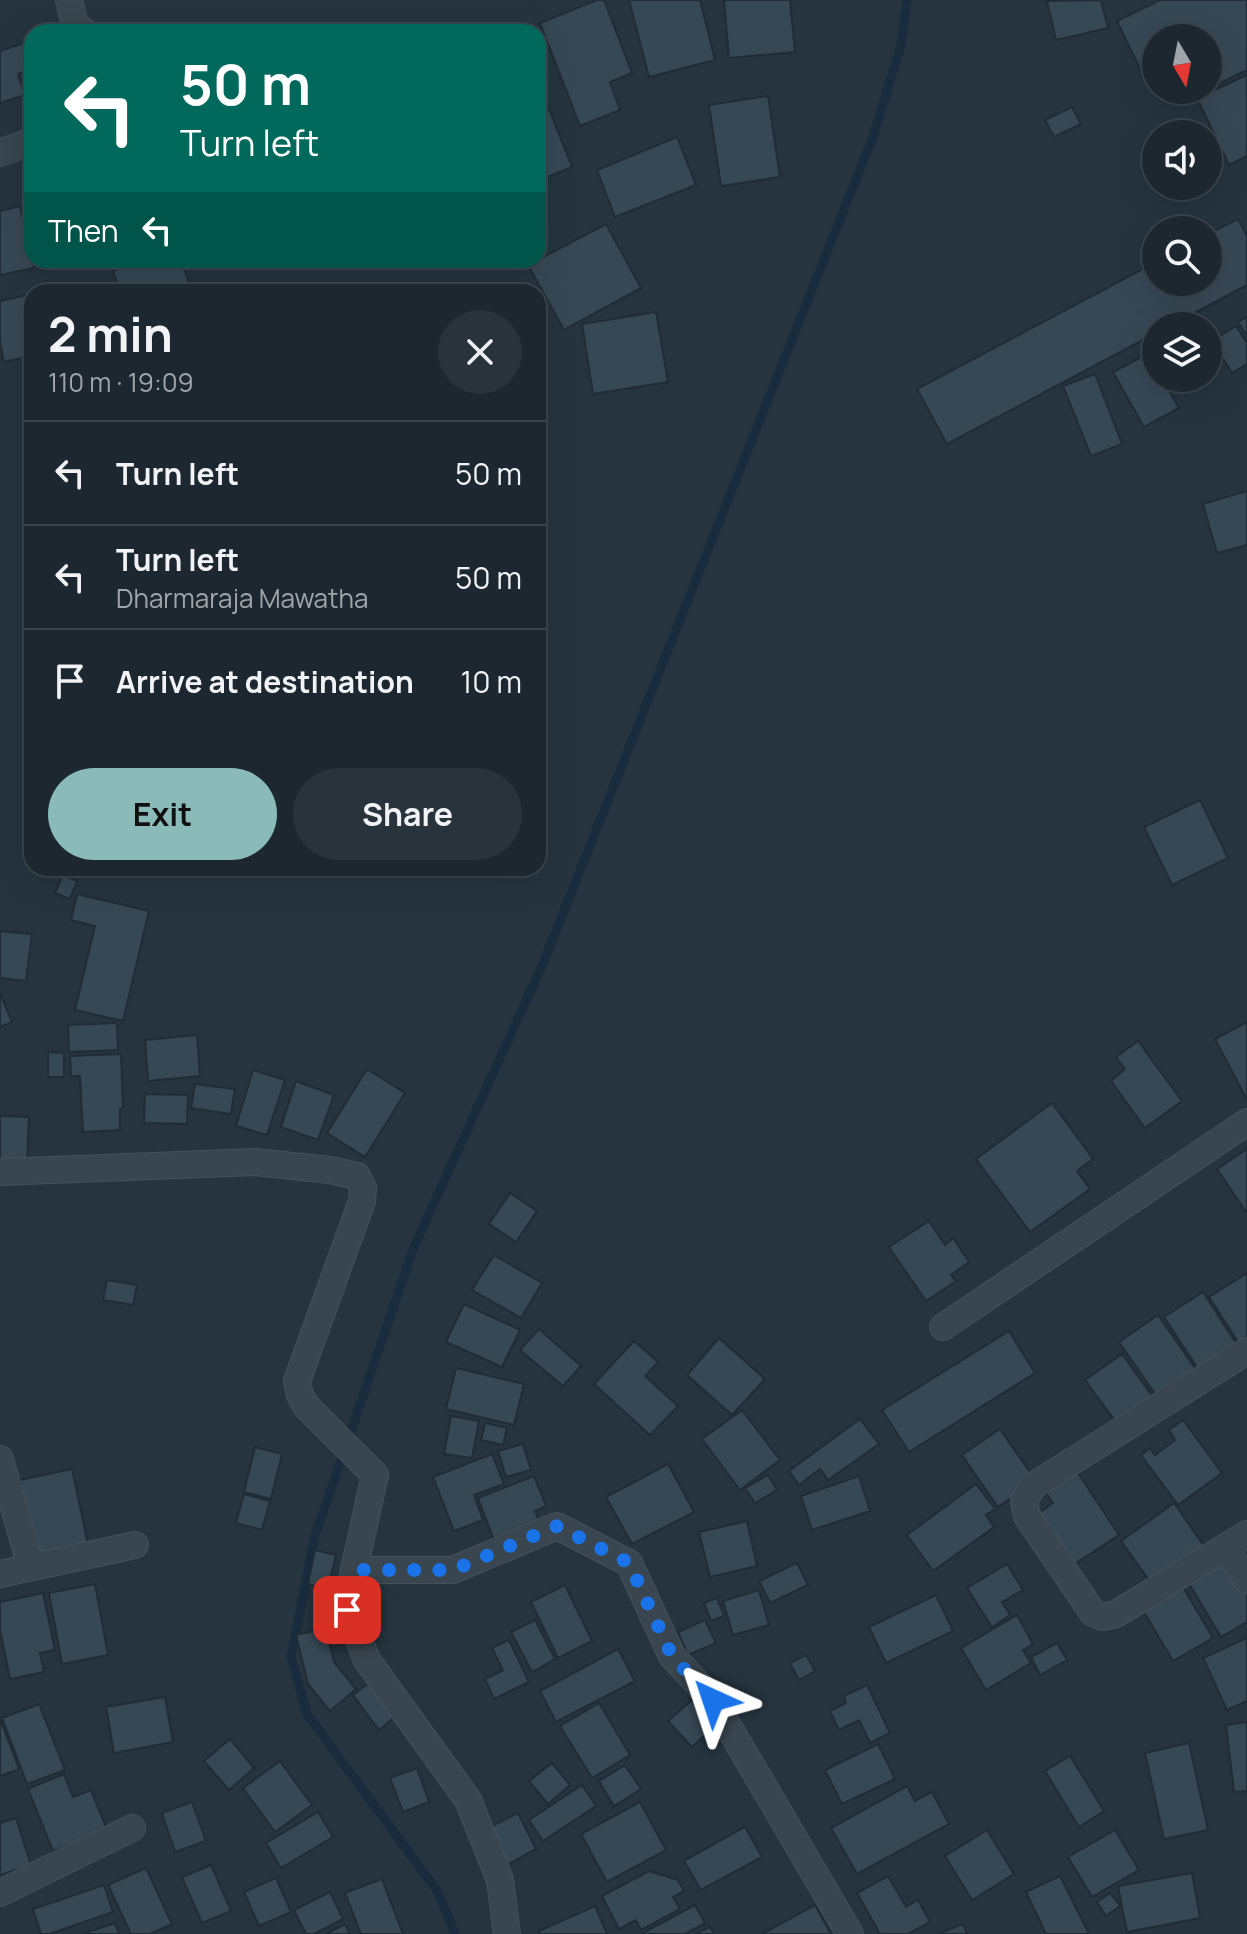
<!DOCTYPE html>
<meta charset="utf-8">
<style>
:root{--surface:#1c272f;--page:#29333b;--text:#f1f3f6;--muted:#a0a5aa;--line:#3a444b;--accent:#8bbbb9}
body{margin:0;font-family:Manrope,sans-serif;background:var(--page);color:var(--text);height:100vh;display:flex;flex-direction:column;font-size:30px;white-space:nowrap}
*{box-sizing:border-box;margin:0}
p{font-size:26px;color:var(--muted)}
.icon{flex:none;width:44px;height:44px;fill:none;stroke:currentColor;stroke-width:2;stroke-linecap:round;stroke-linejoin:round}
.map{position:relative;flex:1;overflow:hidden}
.details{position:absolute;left:24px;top:284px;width:522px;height:592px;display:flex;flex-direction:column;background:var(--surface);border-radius:24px;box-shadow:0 8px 32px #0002,0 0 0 2px var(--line)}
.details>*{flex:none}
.guide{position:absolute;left:24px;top:24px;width:522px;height:244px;border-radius:24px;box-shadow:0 8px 32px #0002,0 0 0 2px var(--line);background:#00695c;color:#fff;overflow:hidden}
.needle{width:52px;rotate:170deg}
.tools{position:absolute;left:1142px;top:24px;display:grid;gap:16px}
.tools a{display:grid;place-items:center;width:80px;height:80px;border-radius:50%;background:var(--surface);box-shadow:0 8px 32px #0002,0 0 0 2px var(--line);font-size:40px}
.pin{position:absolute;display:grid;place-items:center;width:68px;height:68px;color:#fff;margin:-34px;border-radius:16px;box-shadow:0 4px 12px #0006}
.me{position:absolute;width:88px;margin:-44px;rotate:318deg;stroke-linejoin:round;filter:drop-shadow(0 0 6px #0008)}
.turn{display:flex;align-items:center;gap:28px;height:168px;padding:0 24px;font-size:36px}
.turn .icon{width:104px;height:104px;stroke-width:2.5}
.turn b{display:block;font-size:56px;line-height:68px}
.then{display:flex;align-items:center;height:76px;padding:0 24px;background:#0003;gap:16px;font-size:30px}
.round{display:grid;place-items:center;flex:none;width:84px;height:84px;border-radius:42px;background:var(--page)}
.headline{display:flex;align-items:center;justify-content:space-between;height:136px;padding:0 24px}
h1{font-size:48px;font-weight:700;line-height:60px}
.cta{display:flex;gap:16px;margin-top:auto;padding:16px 24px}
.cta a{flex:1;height:92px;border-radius:48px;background:var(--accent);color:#111;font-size:32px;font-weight:700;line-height:92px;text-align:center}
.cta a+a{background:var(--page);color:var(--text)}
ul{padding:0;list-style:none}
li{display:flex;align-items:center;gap:24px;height:104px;padding:0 24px;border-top:2px solid var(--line)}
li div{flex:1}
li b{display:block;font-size:30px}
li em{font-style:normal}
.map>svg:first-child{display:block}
</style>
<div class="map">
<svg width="1247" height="1934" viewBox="0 0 1247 1934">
<rect width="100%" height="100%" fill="#25343f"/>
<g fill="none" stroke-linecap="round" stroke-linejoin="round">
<polyline stroke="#182c3d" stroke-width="9" points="455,1934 438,1892 307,1714 291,1657 315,1536 414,1247 542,966 873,137 901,45 907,0"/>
</g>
<g fill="#374855" stroke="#202c36" stroke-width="2">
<polygon points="597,0 604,0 632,73 610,82 620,110 580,126 540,23"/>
<polygon points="629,0 700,0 715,60 649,77"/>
<polygon points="724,0 790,0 795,52 729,58"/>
<polygon points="1101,0 1108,28 1056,40 1047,1"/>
<polygon points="1160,0 1247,0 1247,70 1208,89 1208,38 1156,38 1156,63 1141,71 1117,21"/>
<polygon points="24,43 32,69 18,74 25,95 0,103 0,51"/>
<polygon points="1247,75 1247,156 1229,165 1197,98"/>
<polygon points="1179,90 1206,90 1185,100"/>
<polygon points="543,94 572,167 538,181 538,96"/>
<polygon points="768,96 780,177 721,186 709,105"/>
<polygon points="1072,107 1081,124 1054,137 1045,120"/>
<polygon points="677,137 696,185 615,217 597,170"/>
<polygon points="20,206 34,268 0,275 0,211"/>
<polygon points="1238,219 1247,236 1247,285 1170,326 1156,326 1156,333 947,444 917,389 1156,262 1156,282 1208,282 1208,234"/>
<polygon points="606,224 641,288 564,330 528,265"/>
<polygon points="146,260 181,260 192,292 120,292 113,271"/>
<polygon points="32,294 32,356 4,362 0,342 0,301"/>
<polygon points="656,312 668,382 593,394 582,324"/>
<polygon points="1247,317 1247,336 1238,322"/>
<polygon points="1236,326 1247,343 1247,364 1232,373 1212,341"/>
<polygon points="1156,349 1156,378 1162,378 1179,408 1144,427 1113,372"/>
<polygon points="1095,374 1122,444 1091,456 1063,386"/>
<polygon points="1247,491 1247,545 1217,553 1203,504"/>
<polygon points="1200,800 1228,858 1172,885 1144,827"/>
<polygon points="63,875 77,881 70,899 55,893"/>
<polygon points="77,894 149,911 123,1021 75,1010 95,926 71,920"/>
<polygon points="0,931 32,934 26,981 0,978"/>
<polygon points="0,994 12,1022 0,1027"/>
<polygon points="1247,1022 1247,1100 1215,1039"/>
<polygon points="117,1023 118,1050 69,1052 68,1025"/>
<polygon points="197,1035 200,1076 148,1081 145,1040"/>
<polygon points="1138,1041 1182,1101 1145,1128 1111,1081 1125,1069 1116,1057"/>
<polygon points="48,1052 64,1053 64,1077 48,1077"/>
<polygon points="121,1054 123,1108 120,1109 120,1130 83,1132 80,1076 71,1076 70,1056"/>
<polygon points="367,1069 405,1093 365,1157 327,1133"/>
<polygon points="253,1070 285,1080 267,1135 236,1126"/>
<polygon points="296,1081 334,1095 318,1140 281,1127"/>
<polygon points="195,1084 235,1089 231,1114 191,1108"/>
<polygon points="145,1094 188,1095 187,1124 144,1123"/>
<polygon points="1052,1103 1093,1159 1077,1171 1090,1189 1030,1232 976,1159"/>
<polygon points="0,1116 29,1117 27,1161 0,1161"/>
<polygon points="1247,1149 1247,1212 1246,1212 1217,1169"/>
<polygon points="510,1193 537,1211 516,1242 489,1224"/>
<polygon points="929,1221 945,1245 953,1238 969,1262 951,1275 956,1281 926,1301 889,1247"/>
<polygon points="494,1255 542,1283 521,1318 472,1290"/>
<polygon points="1247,1273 1247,1337 1238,1342 1209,1297"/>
<polygon points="107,1280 137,1285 133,1305 103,1300"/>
<polygon points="1203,1292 1239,1348 1201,1373 1164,1317"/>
<polygon points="464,1304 520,1330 502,1367 446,1342"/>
<polygon points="1158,1315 1199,1374 1160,1401 1119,1342"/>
<polygon points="539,1329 581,1366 563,1386 520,1350"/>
<polygon points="1009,1331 1035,1373 909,1452 882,1410"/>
<polygon points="719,1338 765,1379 732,1415 687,1375"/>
<polygon points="634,1341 658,1362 645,1376 678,1406 650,1435 594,1384"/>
<polygon points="1122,1354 1155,1400 1119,1426 1085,1380"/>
<polygon points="456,1368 524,1384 514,1425 446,1409"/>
<polygon points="742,1410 780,1460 740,1490 702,1439"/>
<polygon points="451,1416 479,1421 472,1458 444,1454"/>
<polygon points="860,1419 879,1444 828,1480 820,1469 799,1485 789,1471"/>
<polygon points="1183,1420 1222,1473 1178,1505 1141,1455 1150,1448 1155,1455 1175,1440 1169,1430"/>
<polygon points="485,1423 507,1428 503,1445 481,1440"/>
<polygon points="1000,1429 1036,1481 998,1507 962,1455"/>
<polygon points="523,1444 531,1470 506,1477 498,1451"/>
<polygon points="255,1447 282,1454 271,1499 244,1492"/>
<polygon points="492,1454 504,1484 474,1495 483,1520 454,1531 433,1477"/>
<polygon points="668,1464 694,1512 632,1544 606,1497"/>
<polygon points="72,1469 88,1544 37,1555 20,1480"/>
<polygon points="1076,1470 1119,1535 1073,1565 1039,1513 1053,1503 1045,1491"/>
<polygon points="768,1475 777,1490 755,1503 745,1488"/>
<polygon points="534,1476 546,1506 535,1511 542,1527 496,1545 478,1498"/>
<polygon points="859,1476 870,1511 812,1530 801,1496"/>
<polygon points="976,1484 995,1509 986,1515 994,1527 933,1571 907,1535"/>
<polygon points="244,1494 270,1501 262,1530 236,1523"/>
<polygon points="1174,1503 1207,1550 1154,1587 1121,1541"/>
<polygon points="747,1521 757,1566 710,1577 699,1532"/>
<polygon points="315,1550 336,1555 328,1589 308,1584"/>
<polygon points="1227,1558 1247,1592 1247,1622 1221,1637 1188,1582"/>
<polygon points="797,1563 808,1585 770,1603 759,1581"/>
<polygon points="1007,1564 1023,1590 1002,1602 1010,1615 992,1627 967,1588"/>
<polygon points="1180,1582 1213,1638 1173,1661 1140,1605"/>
<polygon points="95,1584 108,1655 62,1664 49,1593"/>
<polygon points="565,1585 592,1641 558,1658 531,1602"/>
<polygon points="759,1590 769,1625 733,1635 723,1601"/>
<polygon points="43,1593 55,1650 40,1653 44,1672 10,1679 0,1630 0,1602"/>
<polygon points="936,1595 953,1631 886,1663 869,1627"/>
<polygon points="717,1598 724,1616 711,1621 704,1603"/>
<polygon points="1017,1615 1033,1644 1023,1650 1031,1663 986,1690 961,1648"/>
<polygon points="535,1620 555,1659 532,1672 511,1632"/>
<polygon points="705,1620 716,1643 688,1655 678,1632"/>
<polygon points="326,1628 334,1662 356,1689 330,1711 308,1684 296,1635"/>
<polygon points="1247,1638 1247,1701 1227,1710 1203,1658"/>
<polygon points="509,1640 529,1682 494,1699 485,1679 503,1670 492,1648"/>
<polygon points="1057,1643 1067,1660 1040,1675 1031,1657"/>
<polygon points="618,1649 635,1681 556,1722 540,1691"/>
<polygon points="806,1655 815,1671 799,1680 790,1663"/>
<polygon points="369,1683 395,1717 379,1730 353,1695"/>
<polygon points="867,1685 890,1733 870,1743 859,1720 839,1730 830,1711 846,1703 844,1696"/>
<polygon points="165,1697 173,1742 114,1753 106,1707"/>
<polygon points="692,1700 715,1726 692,1747 668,1721"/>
<polygon points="599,1703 630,1755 592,1778 560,1726"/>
<polygon points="39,1704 65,1770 27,1784 2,1718"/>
<polygon points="1,1721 19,1769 0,1776 0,1722"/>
<polygon points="1247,1722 1247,1791 1234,1792 1226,1725"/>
<polygon points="230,1739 254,1768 229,1790 204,1761"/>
<polygon points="1189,1743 1208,1830 1164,1839 1145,1753"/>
<polygon points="878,1744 895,1779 842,1804 825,1770"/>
<polygon points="1070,1756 1104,1811 1079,1827 1045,1771"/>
<polygon points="280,1761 312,1805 275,1832 243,1788"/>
<polygon points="552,1763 570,1785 548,1804 529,1781"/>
<polygon points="625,1765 641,1789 614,1806 599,1781"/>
<polygon points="417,1768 429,1802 403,1812 390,1778"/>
<polygon points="64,1774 73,1797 91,1790 107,1830 53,1851 28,1789"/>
<polygon points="582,1785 596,1806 543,1841 529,1820"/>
<polygon points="907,1786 915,1801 932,1792 949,1824 857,1874 831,1828"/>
<polygon points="192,1802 206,1841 175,1852 162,1813"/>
<polygon points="640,1802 666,1850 607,1882 581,1834"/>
<polygon points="318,1812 333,1837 281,1868 266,1843"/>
<polygon points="518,1813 536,1849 507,1865 488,1828"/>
<polygon points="16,1818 31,1865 0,1875 0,1823"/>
<polygon points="745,1827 762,1857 701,1890 684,1861"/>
<polygon points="987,1830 1014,1874 972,1900 945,1856"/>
<polygon points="1115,1830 1139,1870 1092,1897 1068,1857"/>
<polygon points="211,1865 231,1911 202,1923 182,1877"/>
<polygon points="146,1868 172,1924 150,1934 131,1934 108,1885"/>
<polygon points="649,1871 678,1880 684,1891 673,1897 680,1909 641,1930 636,1920 619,1929 602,1896"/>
<polygon points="1192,1873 1200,1918 1127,1932 1118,1886"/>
<polygon points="888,1876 906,1907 918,1900 930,1922 908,1934 880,1934 857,1893"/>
<polygon points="1060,1876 1089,1934 1046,1934 1026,1892"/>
<polygon points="276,1878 291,1912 259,1926 244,1892"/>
<polygon points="382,1879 403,1934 361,1934 345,1893"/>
<polygon points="104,1885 113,1912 49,1934 41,1934 33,1909"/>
<polygon points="330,1892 343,1919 314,1934 306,1934 294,1910"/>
<polygon points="1110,1893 1120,1906 1106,1916 1097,1902"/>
<polygon points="695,1905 705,1923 685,1934 641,1934"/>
<polygon points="815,1905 831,1934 762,1934"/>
<polygon points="595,1906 607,1934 540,1934 539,1931"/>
<polygon points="115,1923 119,1934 82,1934"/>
<polygon points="345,1924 350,1934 326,1934"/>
<polygon points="963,1924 967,1934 938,1934"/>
<polygon points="710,1927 714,1934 695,1934"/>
</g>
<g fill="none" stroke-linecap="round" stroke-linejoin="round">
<g stroke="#45515b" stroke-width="28">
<g id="street">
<polyline points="69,0 75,25 85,32"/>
<polyline points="0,153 32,141"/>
<polyline points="0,1172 255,1162 330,1170 357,1176 363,1188 362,1201 297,1381 300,1395 306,1406 375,1475 354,1570 453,1570 557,1526 629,1563 672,1656 713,1700 850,1934"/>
<polyline points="943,1327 1247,1122"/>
<polyline points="1247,1351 1033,1486 1024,1501 1027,1516 1093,1613 1102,1617 1116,1614 1247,1534"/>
<polyline points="0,1459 31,1567"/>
<polyline points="1225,1548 1247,1580"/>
<polyline points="354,1570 347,1610 367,1660 468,1800 500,1880 507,1934"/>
<polyline points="0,1574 135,1545"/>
<polyline points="0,1893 132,1828"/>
</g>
</g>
<use href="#street" stroke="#39454f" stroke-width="26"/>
</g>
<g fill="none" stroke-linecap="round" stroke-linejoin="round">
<polyline stroke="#1a73e8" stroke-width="14" stroke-dasharray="0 25.2" points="347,1610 354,1570 453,1570 557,1526 629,1563 672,1656 713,1700"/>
</g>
</svg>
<div class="tools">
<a><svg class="needle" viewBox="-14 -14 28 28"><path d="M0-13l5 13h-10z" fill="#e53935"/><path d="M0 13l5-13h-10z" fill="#a0a5aa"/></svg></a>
<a><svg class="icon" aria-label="sound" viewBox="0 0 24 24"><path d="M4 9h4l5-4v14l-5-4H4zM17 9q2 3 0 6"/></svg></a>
<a><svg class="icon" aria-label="search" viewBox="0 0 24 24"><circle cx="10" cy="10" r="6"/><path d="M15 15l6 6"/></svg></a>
<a><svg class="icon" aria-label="layers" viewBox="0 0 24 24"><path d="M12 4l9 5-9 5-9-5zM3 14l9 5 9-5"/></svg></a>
</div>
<div class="pin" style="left:347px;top:1610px;background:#d93025"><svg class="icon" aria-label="arrive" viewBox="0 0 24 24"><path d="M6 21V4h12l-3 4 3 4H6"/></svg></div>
<svg class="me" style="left:713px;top:1700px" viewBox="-20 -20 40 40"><path d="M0-17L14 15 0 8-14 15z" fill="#1a73e8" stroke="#fff" stroke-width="4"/></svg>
<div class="guide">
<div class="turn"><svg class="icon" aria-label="left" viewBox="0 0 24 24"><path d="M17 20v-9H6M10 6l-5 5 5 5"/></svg><div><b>50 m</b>Turn left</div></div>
<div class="then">Then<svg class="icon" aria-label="left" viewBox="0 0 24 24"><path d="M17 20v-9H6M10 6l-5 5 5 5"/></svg></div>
</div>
<section class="details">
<div class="headline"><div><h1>2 min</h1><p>110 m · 19:09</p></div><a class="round"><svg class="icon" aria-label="close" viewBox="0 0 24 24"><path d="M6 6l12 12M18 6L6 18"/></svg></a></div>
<ul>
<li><svg class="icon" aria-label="left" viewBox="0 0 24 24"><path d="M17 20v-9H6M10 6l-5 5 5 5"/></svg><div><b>Turn left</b></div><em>50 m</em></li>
<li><svg class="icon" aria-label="left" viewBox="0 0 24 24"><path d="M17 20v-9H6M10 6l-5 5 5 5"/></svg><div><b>Turn left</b><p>Dharmaraja Mawatha</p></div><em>50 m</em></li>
<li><svg class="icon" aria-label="arrive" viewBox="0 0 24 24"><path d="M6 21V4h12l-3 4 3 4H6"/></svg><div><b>Arrive at destination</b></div><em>10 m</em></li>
</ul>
<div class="cta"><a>Exit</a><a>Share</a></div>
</section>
</div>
